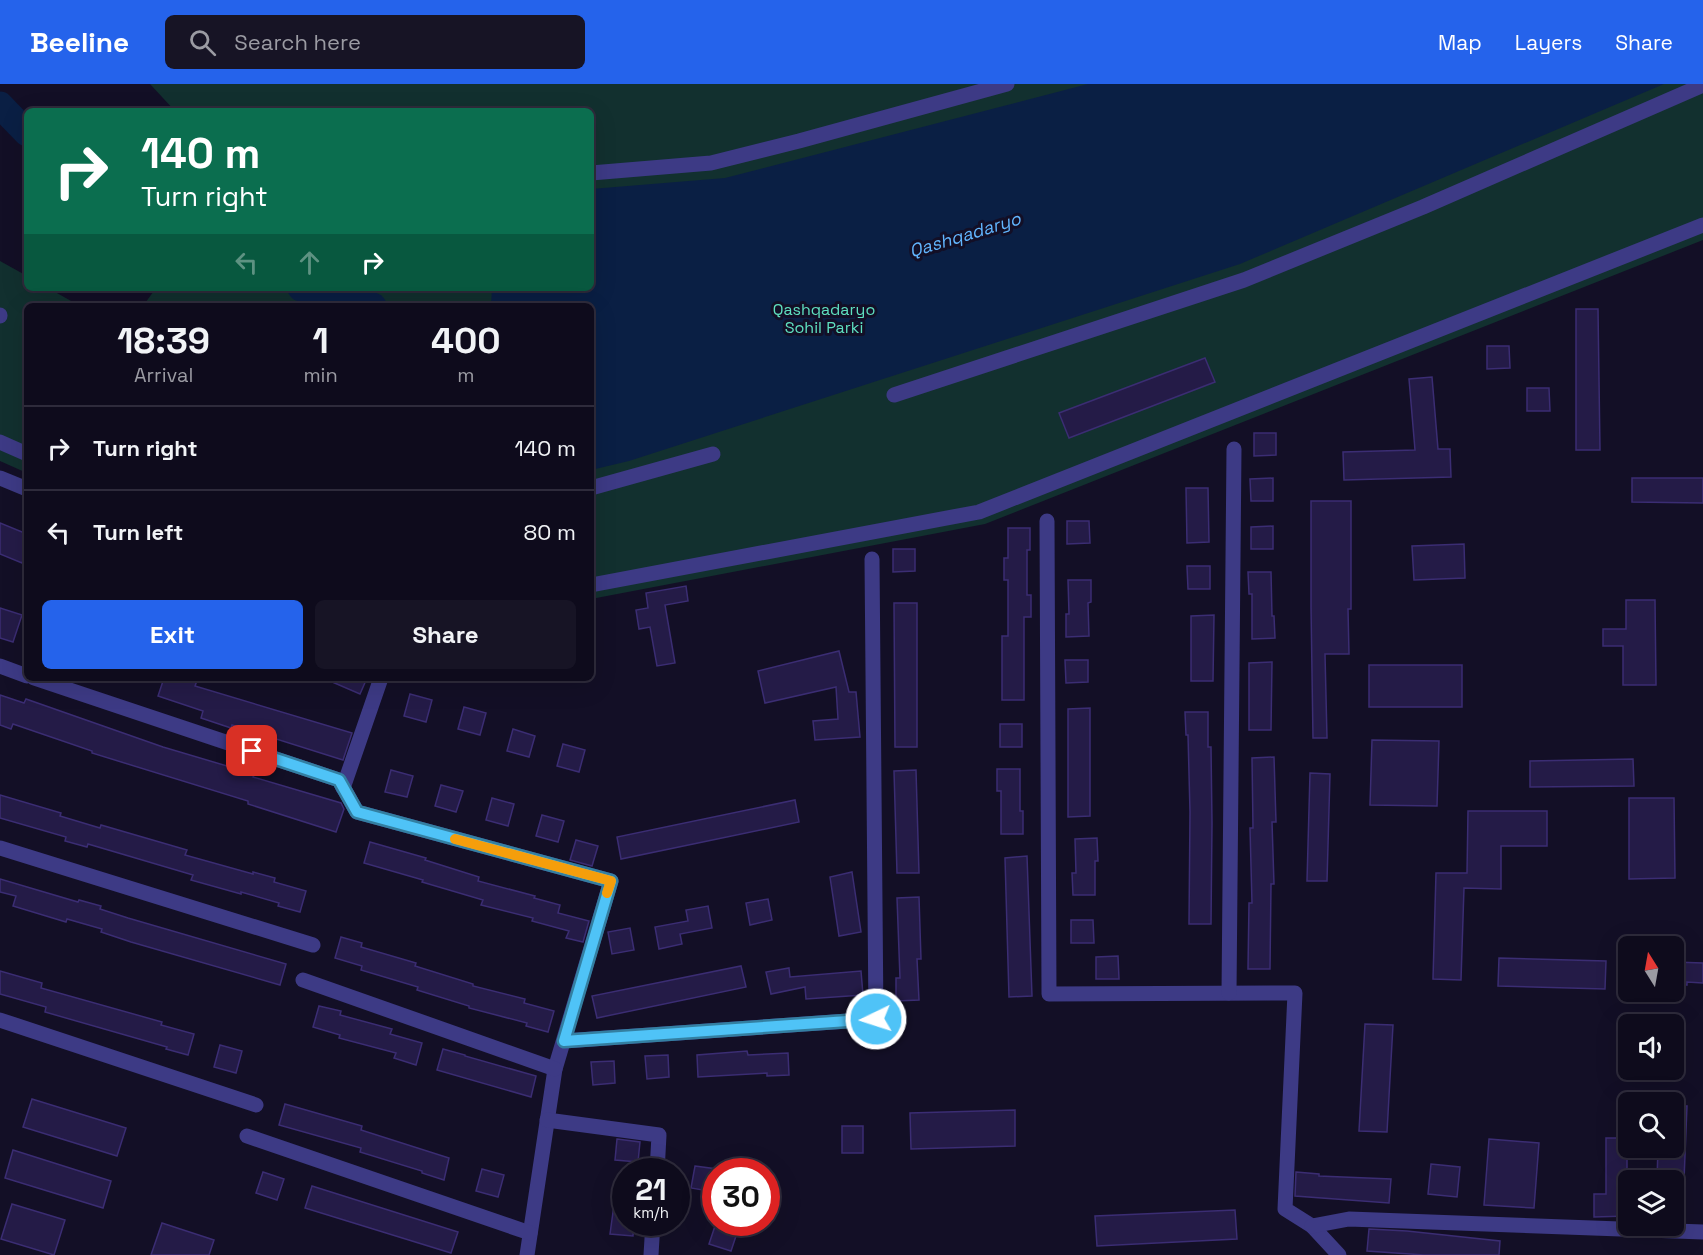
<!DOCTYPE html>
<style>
:root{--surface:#0e0b1c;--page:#171425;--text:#f1f3f6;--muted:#9b9ba3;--line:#2e2b3b;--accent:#2563eb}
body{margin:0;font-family:"Space Grotesk",sans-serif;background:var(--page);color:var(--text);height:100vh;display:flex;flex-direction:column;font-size:22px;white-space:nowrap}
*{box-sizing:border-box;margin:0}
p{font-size:20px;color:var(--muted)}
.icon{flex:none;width:33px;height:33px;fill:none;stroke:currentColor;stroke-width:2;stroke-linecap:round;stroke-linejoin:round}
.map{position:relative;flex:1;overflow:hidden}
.panel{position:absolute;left:24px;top:219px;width:570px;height:378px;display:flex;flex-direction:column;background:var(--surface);border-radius:9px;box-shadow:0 6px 24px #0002,0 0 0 2px var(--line)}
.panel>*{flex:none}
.banner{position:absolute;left:24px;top:24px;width:570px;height:183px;border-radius:9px;box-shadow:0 6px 24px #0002,0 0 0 2px var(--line);background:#0b6e4f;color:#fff;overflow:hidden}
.needle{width:39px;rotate:349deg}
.tools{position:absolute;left:1618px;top:852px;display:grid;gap:12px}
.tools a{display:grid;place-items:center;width:66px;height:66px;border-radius:9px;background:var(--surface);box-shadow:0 6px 24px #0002,0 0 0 2px var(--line);font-size:30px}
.speed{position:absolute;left:612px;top:1074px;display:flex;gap:12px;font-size:30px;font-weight:700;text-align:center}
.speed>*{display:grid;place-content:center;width:78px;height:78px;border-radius:50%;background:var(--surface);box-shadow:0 6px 24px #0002,0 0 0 2px var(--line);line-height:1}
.speed small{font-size:15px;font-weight:400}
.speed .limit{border:9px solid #d22;background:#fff;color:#111}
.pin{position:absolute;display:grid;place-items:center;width:51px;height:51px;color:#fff;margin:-26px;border-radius:12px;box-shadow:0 3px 9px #0006}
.me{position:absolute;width:66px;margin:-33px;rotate:266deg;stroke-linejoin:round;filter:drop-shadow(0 0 4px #0008)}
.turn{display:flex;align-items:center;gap:21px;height:126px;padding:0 18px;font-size:27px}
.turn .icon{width:78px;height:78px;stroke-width:2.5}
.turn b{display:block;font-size:42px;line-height:51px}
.lanes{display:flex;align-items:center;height:57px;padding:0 18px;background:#0003;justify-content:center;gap:30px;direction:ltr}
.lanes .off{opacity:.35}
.eta{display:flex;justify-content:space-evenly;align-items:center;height:102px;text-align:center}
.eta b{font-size:36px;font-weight:800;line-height:42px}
.cta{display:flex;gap:12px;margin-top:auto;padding:12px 18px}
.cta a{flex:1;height:69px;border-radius:9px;background:var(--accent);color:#fff;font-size:24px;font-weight:800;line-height:69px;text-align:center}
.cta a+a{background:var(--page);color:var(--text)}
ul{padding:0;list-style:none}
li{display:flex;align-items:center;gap:18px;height:84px;padding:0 18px;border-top:2px solid var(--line)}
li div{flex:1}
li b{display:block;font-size:22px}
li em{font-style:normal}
header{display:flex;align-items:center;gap:36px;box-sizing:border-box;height:84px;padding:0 30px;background:var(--accent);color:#fff}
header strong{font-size:28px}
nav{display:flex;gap:33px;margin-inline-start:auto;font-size:21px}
.search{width:420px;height:54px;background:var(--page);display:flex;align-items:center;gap:15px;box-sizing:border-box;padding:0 21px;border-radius:9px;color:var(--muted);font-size:22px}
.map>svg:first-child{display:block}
</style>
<header>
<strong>Beeline</strong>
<div class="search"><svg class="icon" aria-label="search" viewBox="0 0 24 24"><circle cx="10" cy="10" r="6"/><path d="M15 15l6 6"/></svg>Search here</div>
<nav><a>Map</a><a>Layers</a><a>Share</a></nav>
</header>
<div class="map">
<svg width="1703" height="1171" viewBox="0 0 1703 1171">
<rect width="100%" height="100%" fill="#130f26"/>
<g fill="#12302f">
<polygon points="150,0 1703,0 1703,156 985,440 591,515 591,222 143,222 156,204 591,204 591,27 175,27"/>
<polygon points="0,177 27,192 27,204 48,204 80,222 27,222 27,389 0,377"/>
</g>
<polygon fill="#0a1f44" points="1088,0 1664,0 1240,180 629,377 591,386 591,222 491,222 492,204 591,204 591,105 725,94"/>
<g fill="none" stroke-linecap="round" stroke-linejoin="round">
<g stroke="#0a1f44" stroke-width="27">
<polyline points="0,21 27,49"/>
<polyline points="301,204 373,222"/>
</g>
</g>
<g fill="#241b47" stroke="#3b2d73" stroke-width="1.5">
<polygon points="1576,225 1598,225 1600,366 1576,366"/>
<polygon points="1487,262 1509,262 1510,284 1487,285"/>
<polygon points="1205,274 1215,298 1069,354 1059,329"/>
<polygon points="1432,293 1438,365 1450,365 1451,393 1344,396 1343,368 1415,366 1409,295"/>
<polygon points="1527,304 1549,304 1550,327 1527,327"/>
<polygon points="1254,349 1276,349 1276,371 1254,372"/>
<polygon points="1273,394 1273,417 1251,417 1250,395"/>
<polygon points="1632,394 1703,394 1703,419 1632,418"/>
<polygon points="1186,404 1208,404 1209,458 1187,459"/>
<polygon points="1311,417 1351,417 1351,525 1348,525 1349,570 1325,570 1327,654 1313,654 1311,523"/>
<polygon points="1067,437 1089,437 1090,459 1067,460"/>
<polygon points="0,439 27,450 27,466 22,479 0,470"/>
<polygon points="1273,442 1273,465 1251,465 1251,443"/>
<polygon points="1008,444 1030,444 1030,466 1027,466 1027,511 1031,511 1031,533 1024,533 1024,616 1002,616 1002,552 1008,552 1008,496 1004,496 1004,474 1008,474"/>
<polygon points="1464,460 1465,494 1414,496 1412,462"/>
<polygon points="893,465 915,465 915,487 893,488"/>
<polygon points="1187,482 1210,482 1210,505 1188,505"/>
<polygon points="1248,488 1271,488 1272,532 1274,532 1275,554 1252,555 1252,510 1249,510"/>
<polygon points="1068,496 1091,496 1091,518 1088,519 1089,552 1066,553 1066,530 1069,530"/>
<polygon points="686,502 688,517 665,521 675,579 657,582 650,543 639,545 636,526 648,524 646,509"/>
<polygon points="1626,516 1655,516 1656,601 1623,601 1623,562 1603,562 1603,545 1626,545"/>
<polygon points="894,519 917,519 917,663 895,663"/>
<polygon points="0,524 22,531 13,558 0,554"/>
<polygon points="1214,531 1213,597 1191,597 1191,532"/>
<polygon points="839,567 849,608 856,608 860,653 815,656 813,637 838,635 836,603 765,619 758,587"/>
<polygon points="1065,576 1088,576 1088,598 1066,599"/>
<polygon points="1272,578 1271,646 1249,646 1249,579"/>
<rect x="1369" y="581" width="93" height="42"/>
<polygon points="164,594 198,594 195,602 352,649 343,676 232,641 231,644 201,634 203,627 158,612"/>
<polygon points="323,594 367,594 360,610"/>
<polygon points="410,610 432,616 426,638 404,632"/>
<polygon points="0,611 24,619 26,615 163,663 254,690 253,693 341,719 344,725 336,748 248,720 248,717 92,669 92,667 13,640 11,645 0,641"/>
<polygon points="464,623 486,629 480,651 458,645"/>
<polygon points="1090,624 1090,732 1068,733 1068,625"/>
<polygon points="1185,628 1208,628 1208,663 1211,663 1212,739 1211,840 1189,840 1190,728 1188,651 1186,651"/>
<rect x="1000" y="640" width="22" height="23"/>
<polygon points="513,645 535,652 529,673 507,667"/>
<polygon points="1372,656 1439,657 1437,722 1370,721"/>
<polygon points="563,660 585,666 579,688 557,682"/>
<polygon points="1274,673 1276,738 1272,738 1274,800 1271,800 1270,885 1248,885 1249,819 1252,819 1250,744 1253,744 1252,674"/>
<polygon points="1633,675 1634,702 1530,703 1530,677"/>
<polygon points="997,685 1020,685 1020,727 1023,727 1023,750 1001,750 1001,707 997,707"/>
<polygon points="391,686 413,692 407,713 385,708"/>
<polygon points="916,686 919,789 897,789 894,687"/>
<polygon points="1310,689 1330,690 1327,797 1307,797"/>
<polygon points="441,701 463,707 456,728 435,722"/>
<polygon points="0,711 61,729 60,732 100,744 101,741 187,766 185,771 253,790 253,788 275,794 274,798 306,807 300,828 278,822 279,819 241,808 241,810 191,796 193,791 88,760 87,763 65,757 66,753 0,734"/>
<polygon points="492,714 514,720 508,742 486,736"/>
<polygon points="1629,714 1674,714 1675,794 1629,795"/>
<polygon points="795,716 799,738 621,775 617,753"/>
<polygon points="1468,727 1547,727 1547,762 1501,762 1501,805 1464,804 1461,896 1433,895 1436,789 1467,789"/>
<polygon points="542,731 564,737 558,758 536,752"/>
<polygon points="1097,754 1098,777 1095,777 1095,811 1073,811 1072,789 1076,789 1075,755"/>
<polygon points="576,756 598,762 592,782 570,776"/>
<polygon points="370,758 426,774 425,776 479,793 478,797 535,812 534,814 560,821 558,829 589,837 583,858 566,854 569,847 532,837 533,834 481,821 483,816 422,798 423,796 364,779"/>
<polygon points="1027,772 1032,912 1009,913 1005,774"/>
<polygon points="852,788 861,848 839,852 830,793"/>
<polygon points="0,795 78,818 79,816 101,822 100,825 128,834 286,880 280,901 131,858 101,848 102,845 67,835 66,838 13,822 16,812 0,808"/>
<polygon points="919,813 921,875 917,875 919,916 896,917 896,894 900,894 897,814"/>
<polygon points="768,815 772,836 750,841 746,819"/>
<polygon points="708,822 712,844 680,850 682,860 659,865 655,843 688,837 686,826"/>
<polygon points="1071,836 1093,836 1094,859 1071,859"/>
<polygon points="630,844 634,866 612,870 608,848"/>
<polygon points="341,853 362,859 361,863 416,879 415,882 473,900 473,902 525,915 524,919 554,927 548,948 526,942 527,939 469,924 469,922 417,906 418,903 361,886 362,882 335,874"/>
<polygon points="1118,872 1119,895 1096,895 1096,873"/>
<polygon points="1499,874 1606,877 1605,905 1498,902"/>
<polygon points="1674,878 1703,879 1703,899 1687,898 1687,901 1674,901"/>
<polygon points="741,882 746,903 597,934 592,912"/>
<polygon points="789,884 790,893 861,887 863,911 806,915 805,903 771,910 766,888"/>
<polygon points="0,887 42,899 41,904 162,938 161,941 194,950 188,971 166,965 167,963 45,928 46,923 0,910"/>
<polygon points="319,922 341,927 340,931 392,945 390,950 422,959 416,981 394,974 396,969 339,954 340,951 313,943"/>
<polygon points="1365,940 1393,941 1387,1048 1359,1047"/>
<polygon points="220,961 242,967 236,989 214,983"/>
<polygon points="443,965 465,971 465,972 536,992 531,1013 437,986"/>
<polygon points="747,967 748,971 788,969 789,991 767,992 767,989 698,993 697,971"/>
<polygon points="668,971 669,993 647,995 645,972"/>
<polygon points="614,977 615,999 593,1001 591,978"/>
<polygon points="32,1015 126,1044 117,1072 23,1043"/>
<polygon points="285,1020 362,1042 361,1046 449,1074 444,1096 422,1089 422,1087 360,1068 361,1064 279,1041"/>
<polygon points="1674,1022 1687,1022 1684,1096 1657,1096 1658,1064 1674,1064"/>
<polygon points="1015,1026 1015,1062 911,1065 910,1029"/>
<rect x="842" y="1042" width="21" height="27"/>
<polygon points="1606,1054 1627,1054 1627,1132 1594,1133 1594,1110 1606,1110"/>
<polygon points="617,1055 640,1058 638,1078 615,1076"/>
<polygon points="1489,1055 1539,1059 1534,1124 1484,1121"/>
<polygon points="13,1066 111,1097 103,1124 5,1094"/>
<polygon points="1431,1080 1460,1083 1457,1113 1428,1110"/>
<polygon points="695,1082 717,1085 714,1108 691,1104"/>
<polygon points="482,1085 504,1091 498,1113 476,1107"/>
<polygon points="263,1088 284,1095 277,1116 256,1109"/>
<polygon points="1296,1088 1319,1090 1319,1092 1391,1095 1389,1119 1295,1112"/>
<polygon points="617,1099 626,1100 626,1138 634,1138 633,1152 610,1150"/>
<polygon points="312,1102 458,1148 451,1169 305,1124"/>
<polygon points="12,1120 65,1136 54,1171 1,1155"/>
<polygon points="1235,1126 1237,1155 1097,1162 1095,1132"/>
<polygon points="162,1139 214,1156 209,1171 151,1171"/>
<polygon points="716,1139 738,1146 731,1167 709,1160"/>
<polygon points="1369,1145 1407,1147 1500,1157 1499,1171 1424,1171 1367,1167"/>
</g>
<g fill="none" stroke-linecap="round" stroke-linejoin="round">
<g stroke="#3d3a85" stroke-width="15">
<polyline points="591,89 711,79 799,57 1007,0"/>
<polyline points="0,232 0,231"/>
<polyline points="894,311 1244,196 1423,123 1703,1"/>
<polyline points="0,358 27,370"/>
<polyline points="0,394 27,405"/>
<polyline points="591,404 713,370"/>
<polyline points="1047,437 1049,910 1295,909 1285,1125 1312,1142 1339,1171"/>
<polyline points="591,501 979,428 1703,141"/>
<polyline points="0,582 27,592"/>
<polyline points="34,594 339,696 357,728 611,797 555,985 527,1171"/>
<polyline points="343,704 381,594"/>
<polyline points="0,764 313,861"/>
<polyline points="303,896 555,985"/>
<polyline points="1229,909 1234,365"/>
<polyline points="0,936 256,1021"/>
<polyline points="564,957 876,935 872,475"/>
<polyline points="547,1036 659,1051 657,1088"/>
<polyline points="247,1052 530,1149"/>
<polyline points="1312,1142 1349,1135 1703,1148"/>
<polyline points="651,1171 653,1138"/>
</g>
</g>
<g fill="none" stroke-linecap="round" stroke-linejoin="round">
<g stroke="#337fa1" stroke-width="15">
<polyline id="route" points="252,667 339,696 357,728 611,797 564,957 876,935"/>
</g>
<use href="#route" stroke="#4fc3f7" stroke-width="10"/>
<polyline stroke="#f59e0b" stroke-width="10" points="455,755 611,797 607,809"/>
</g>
<g text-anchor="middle" stroke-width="6" stroke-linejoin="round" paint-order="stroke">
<g font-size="16" fill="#5fe0c0" stroke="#130f26">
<text x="824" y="231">Qashqadaryo<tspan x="824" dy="18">Sohil Parki</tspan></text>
</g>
<g font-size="18" font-style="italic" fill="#62b6ff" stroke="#130f26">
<text transform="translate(965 151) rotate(-17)" y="6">Qashqadaryo</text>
</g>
</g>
</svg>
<div class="tools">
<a><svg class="needle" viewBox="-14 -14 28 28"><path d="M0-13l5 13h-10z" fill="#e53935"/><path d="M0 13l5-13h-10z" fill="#9b9ba3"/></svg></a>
<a><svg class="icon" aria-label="sound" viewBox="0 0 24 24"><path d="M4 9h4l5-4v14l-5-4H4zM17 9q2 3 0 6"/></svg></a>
<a><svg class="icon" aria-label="search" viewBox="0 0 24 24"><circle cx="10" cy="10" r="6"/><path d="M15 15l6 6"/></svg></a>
<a><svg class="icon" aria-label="layers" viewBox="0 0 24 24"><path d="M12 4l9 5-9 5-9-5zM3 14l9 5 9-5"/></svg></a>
</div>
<div class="speed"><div>21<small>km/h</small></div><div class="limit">30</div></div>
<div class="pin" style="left:252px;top:667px;background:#d93025"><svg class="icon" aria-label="arrive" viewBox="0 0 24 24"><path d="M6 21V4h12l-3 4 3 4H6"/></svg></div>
<svg class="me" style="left:876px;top:935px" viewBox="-20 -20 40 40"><circle r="17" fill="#4fc3f7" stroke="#fff" stroke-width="3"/><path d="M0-11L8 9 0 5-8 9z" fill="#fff"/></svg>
<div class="banner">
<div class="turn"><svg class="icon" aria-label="right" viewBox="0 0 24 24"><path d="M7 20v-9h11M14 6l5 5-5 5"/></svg><div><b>140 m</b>Turn right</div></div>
<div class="lanes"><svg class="icon off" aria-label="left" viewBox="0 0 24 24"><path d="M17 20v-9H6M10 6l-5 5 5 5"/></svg><svg class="icon off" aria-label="ahead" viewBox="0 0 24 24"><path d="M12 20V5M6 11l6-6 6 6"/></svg><svg class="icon" aria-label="right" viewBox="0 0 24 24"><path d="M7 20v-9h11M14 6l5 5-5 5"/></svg></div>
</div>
<section class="panel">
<div class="eta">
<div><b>18:39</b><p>Arrival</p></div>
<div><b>1</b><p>min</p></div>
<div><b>400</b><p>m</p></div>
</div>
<ul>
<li><svg class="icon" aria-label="right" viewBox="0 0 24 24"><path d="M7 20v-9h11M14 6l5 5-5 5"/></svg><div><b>Turn right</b></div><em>140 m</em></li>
<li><svg class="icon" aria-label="left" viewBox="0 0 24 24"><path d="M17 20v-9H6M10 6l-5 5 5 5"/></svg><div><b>Turn left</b></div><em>80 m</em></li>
</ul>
<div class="cta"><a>Exit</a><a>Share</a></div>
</section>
</div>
